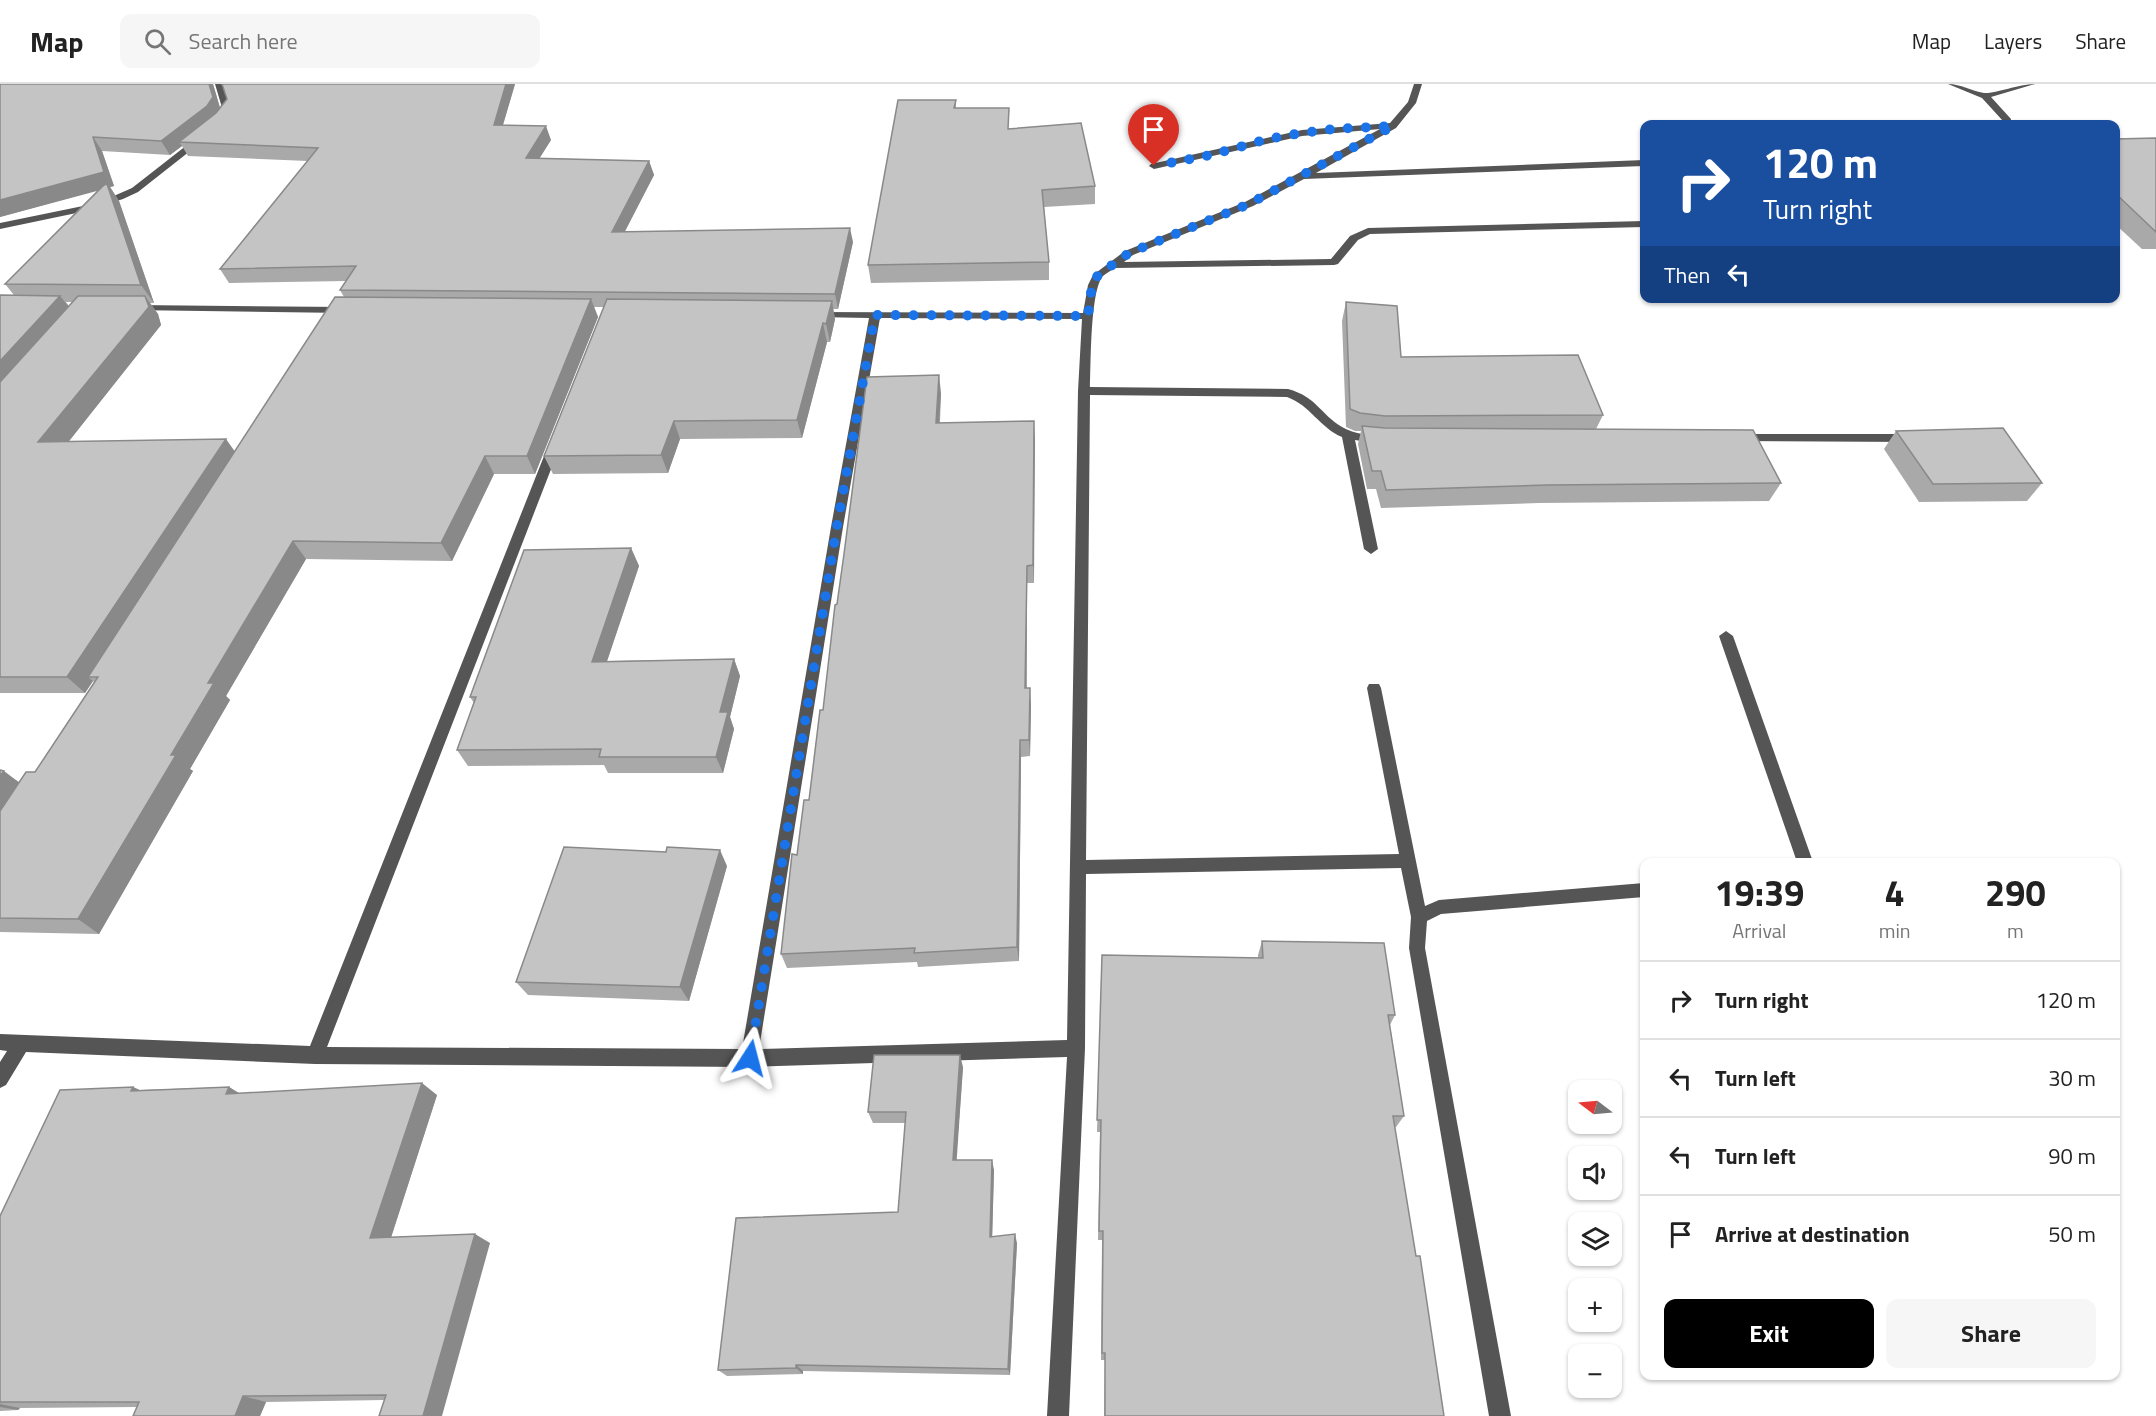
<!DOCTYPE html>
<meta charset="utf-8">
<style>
:root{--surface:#fff;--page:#f6f6f6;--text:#222;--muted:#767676;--line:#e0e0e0;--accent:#000}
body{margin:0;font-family:"Titillium Web",sans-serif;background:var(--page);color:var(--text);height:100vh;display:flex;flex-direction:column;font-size:22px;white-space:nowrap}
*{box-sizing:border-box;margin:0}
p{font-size:20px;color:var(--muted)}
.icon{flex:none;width:33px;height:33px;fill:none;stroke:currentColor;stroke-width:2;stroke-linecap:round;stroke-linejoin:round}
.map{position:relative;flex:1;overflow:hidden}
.details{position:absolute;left:1640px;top:774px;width:480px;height:522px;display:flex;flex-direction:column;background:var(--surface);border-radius:12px;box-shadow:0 2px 4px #0004}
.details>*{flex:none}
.guide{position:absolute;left:1640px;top:36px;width:480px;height:183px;border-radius:12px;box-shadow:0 2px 4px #0004;background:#1a4fa0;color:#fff;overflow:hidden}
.needle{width:39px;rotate:286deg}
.buttons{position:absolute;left:1568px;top:996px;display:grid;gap:12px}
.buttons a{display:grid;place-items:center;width:54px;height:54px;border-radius:12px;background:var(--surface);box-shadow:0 2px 4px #0004;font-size:30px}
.pin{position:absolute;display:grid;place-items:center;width:51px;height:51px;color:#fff;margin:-62px -26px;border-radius:50% 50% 50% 0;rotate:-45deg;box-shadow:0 0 6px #0007}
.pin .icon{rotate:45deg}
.me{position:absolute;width:66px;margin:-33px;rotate:9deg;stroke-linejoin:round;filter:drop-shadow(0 0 4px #0008)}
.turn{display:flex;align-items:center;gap:21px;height:126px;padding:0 24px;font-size:27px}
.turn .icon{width:78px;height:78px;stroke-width:2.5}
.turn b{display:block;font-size:42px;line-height:51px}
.then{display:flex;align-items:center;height:57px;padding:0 24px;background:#0003;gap:12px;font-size:22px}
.eta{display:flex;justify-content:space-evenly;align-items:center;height:102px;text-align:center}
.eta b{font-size:36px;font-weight:700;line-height:42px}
.cta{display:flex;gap:12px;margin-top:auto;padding:12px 24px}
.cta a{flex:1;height:69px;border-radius:12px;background:var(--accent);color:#fff;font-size:24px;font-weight:700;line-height:69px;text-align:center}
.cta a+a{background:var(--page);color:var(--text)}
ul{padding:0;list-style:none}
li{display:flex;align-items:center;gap:18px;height:78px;padding:0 24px;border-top:2px solid var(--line)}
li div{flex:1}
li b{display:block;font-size:22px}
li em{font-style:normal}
header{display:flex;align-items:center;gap:36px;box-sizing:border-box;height:84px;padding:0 30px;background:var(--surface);border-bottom:2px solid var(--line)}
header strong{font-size:28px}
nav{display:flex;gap:33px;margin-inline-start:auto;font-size:21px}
.search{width:420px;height:54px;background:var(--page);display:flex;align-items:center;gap:15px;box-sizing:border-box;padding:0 21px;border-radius:12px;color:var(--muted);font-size:22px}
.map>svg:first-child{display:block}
</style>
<header>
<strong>Map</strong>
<div class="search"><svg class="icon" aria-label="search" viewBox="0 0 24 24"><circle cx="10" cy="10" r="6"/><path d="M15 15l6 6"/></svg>Search here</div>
<nav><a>Map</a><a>Layers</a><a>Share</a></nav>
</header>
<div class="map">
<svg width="2156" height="1332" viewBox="0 0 2156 1332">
<rect width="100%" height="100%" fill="#fff"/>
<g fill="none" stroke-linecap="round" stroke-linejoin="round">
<g fill="#555" fill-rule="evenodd">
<polygon points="215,0 223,0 233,27 225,38 222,39 217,36 223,27"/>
<path d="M 1414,0 L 1422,0 L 1416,19 L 1396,44 L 1316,89 L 1644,76 L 1644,82 L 1304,95 L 1253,122 L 1133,171 L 1124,178 L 1331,175 L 1350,152 L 1368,144 L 1644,137 L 1644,143 L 1370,150 L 1358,156 L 1338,180 L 1334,181 L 1115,184 C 1111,187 1106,189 1103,192 C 1090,206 1091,282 1090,303 L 1288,305 C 1317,313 1320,330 1342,343 C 1355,351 1370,350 1384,353 L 1386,356 L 1380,360 L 1355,356 L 1378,465 L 1371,470 L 1364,465 L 1342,353 C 1320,344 1310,321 1287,313 L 1090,311 L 1086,776 L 1399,770 L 1367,604 L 1369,600 L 1379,600 L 1381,604 L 1425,822 L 1439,816 L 1644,799 L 1644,813 L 1441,830 L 1427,837 L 1425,864 L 1511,1332 L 1489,1332 L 1409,864 L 1411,833 L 1401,784 L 1086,790 L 1085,964 L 1069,1332 L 1047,1332 L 1067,973 L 749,983 L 315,980 L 26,968 L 6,1001 L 0,1004 L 0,978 L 7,967 L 0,966 L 0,950 L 310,962 L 548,362 L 554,358 L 560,362 L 327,963 L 742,965 L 831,443 L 869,234 L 816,233 L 812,232 L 812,228 L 1083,229 L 1088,201 L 1093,191 L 1125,167 L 1245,118 L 1380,45 L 1302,52 L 1154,85 L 1149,82 L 1151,80 L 1302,46 L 1390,39 L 1408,18 ZM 880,234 L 1082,235 L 1078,307 L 1067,956 L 759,965 L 843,443 Z"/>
<path d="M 1948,0 C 1961,0 1971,7 1984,9 C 1994,10 2020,0 2035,0 L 1991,13 L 2011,35 L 2010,40 L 2002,40 L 2003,37 L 1982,14 Z"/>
<polygon points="196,54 204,56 138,108 123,115 86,127 0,145 0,139 83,122 116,111 132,104"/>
<polygon points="135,221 345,223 350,226 345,229 131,226 130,224"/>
<polygon points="1737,350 1911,350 1917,354 1911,358 1733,357 1731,354"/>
<polygon points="1726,547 1733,552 1813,778 1797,778 1719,552"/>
</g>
</g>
<g fill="#a9a9a9" fill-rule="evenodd">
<path d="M 0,0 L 213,0 L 220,24 L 227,15 L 222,0 L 515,0 L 503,41 L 551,56 L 539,74 L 649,77 L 654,91 L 624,148 L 853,158 L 838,225 L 833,225 L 835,235 L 830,258 L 827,258 L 802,354 L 680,355 L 668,389 L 553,390 L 544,372 L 604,223 L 594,223 L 598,233 L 535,390 L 494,390 L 452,477 L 306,475 L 226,612 L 230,616 L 190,685 L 193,687 L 99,850 L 0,848 L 0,686 L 19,698 L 35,688 L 94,598 L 93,597 L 85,609 L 0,609 L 0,211 L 14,211 L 5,200 L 98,106 L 0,133 ZM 182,62 L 188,72 L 308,77 L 220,185 L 229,199 L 346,197 L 340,206 L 344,213 L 235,367 L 69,357 L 161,241 L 158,230 L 150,219 L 154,219 L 119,117 L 110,103 L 114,102 L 102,67 L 170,71 ZM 66,218 L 72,218 L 69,222 Z"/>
<polygon points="956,16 956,24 1010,45 1095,102 1095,120 1044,123 1049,178 1049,196 871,199 868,181"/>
<polygon points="2156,54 2156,165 2142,165 2115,140 2115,55"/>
<polygon points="1346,218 1401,273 1603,331 1596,345 1781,399 1769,417 1539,419 1381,424 1376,405 1367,405 1358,360 1361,347 1355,347 1346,343 1342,237"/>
<polygon points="941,309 940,339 1034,337 1034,499 1027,499 1027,604 1031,621 1030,672 1021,673 1019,877 918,883 917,878 787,884 781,870 797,771 809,716 823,626"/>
<polygon points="1896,347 2042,399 2027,417 1919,418 1884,365"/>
<polygon points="631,464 639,482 607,577 734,575 740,592 730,633 734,645 723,689 608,689 604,681 468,682 457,666 474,619 470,613"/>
<polygon points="727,782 689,917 528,911 516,898"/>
<polygon points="1262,857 1395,931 1390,941 1404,1032 1396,1043 1395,1043 1416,1172 1444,1332 1104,1332 1105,1276 1101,1276 1102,1156 1098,1156 1100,1048 1097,1048 1102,871 1258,874 1258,871"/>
<polygon points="963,983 956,1076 994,1086 992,1153 1017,1159 1010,1291 803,1287 803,1290 727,1292 718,1286 898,1128 905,1039 873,1039 868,1028"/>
<polygon points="133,1003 140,1006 229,1003 239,1009 437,1011 391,1153 490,1159 384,1316 266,1318 260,1332 133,1332 137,1323 20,1324 18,1326 0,1327 0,1132"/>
</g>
<g fill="#898989">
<polygon points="209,0 213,0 221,27 179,58 182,62 170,71 161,57"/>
<polygon points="506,0 515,0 499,54 494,41"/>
<polygon points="546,42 551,56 531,88 526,74"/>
<polygon points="93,53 102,67 114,102 110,103 119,117 154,219 141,201 108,104 0,133 0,116"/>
<polygon points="649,77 654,91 617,163 612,148"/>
<polygon points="850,144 853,158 838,225 835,210"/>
<polygon points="60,212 74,229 0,312 0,277"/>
<polygon points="145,212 158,230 161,241 54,376 38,358"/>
<polygon points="591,215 598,233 535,390 527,372"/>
<polygon points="832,217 835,235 830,258 826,240"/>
<polygon points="823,239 827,258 802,354 797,336"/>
<polygon points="939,291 941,309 938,357 936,339"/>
<polygon points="674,337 680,355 668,389 661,371"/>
<polygon points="1034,337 1035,355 1034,499 1033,481"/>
<polygon points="226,355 238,372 88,593 93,597 85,609 67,593"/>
<polygon points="485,372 494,390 452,477 441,459"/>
<polygon points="293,457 306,475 226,612 230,616 190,685 193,687 99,850 78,835 171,671 208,599"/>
<polygon points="631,464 639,482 601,595 592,578"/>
<polygon points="1027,482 1027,499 1026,621 1025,604"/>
<polygon points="734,575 740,592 730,633 734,645 723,689 716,673 720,628"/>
<polygon points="1030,604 1031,621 1030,672 1029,656"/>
<polygon points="1020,656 1021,673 1019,877 1017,863"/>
<polygon points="4,687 25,703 0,741 0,692"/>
<polygon points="720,766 727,782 689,917 680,903"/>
<polygon points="960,971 963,983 956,1086 953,1076"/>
<polygon points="422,999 437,1011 388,1163 370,1154"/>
<polygon points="133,1003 155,1014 131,1007"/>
<polygon points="229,1003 248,1015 226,1010"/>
<polygon points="992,1076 994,1086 992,1161 990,1153"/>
<polygon points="475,1150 490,1159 442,1332 423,1332"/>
<polygon points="1015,1150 1017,1159 1010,1291 1008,1285"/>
<polygon points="796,1281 803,1287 803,1290 796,1284"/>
<polygon points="243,1312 266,1318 260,1332 235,1332"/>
<polygon points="0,1320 20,1324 18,1326 0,1323"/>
</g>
<g fill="#c4c4c4" stroke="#898989" stroke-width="1.5">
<polygon points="0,0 209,0 213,13 207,22 161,57 93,53 104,88 0,116"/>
<polygon points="222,0 506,0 494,41 546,42 526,74 649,77 612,148 850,144 835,210 340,206 356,182 220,185 318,64 179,58 216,29 227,15"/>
<polygon points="898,16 956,16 954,24 1009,24 1008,45 1081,39 1095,102 1042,106 1049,178 868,181"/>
<polygon points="2156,54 2156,148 2115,109 2115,55"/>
<polygon points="107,100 141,201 5,200 104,101"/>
<polygon points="0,211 60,212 0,277"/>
<polygon points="78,212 145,212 149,223 38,358 226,355 67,593 0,593 0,298"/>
<polygon points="335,213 591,215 527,372 485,372 441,459 293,457 208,599 214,599 171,671 176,671 78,835 0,834 0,727 26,688 35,688 98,593 88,593"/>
<polygon points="607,215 832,217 826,240 823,239 797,336 674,337 661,371 544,372"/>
<polygon points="1346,218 1397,222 1401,273 1578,271 1603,331 1385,332 1360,329 1350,325"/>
<polygon points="939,291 936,339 1034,337 1033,481 1027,482 1025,604 1030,604 1029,656 1020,656 1017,863 914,869 915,864 781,870 792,770 797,771 804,716 809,716 820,626 823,626 835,521 837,520 844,470 867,293"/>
<polygon points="1362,342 1385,344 1753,346 1781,399 1547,401 1386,406 1381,387 1372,387"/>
<polygon points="2003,344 2042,399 1933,400 1896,347"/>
<polygon points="631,464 592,578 734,575 720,628 728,628 716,673 599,673 601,665 457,666 476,613 470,613 524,466"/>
<polygon points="0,686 4,687 0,692"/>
<polygon points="564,763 666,768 667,763 720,766 680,903 516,898"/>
<polygon points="1262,857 1384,859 1395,931 1388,931 1404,1032 1393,1032 1416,1172 1420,1172 1444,1332 1105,1332 1105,1269 1102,1269 1103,1147 1099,1147 1101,1036 1097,1036 1102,871 1263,874"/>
<polygon points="874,971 960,971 953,1076 992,1076 990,1153 1015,1150 1008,1285 796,1281 796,1284 718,1286 736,1134 898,1128 906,1028 868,1028"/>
<polygon points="422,999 370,1154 475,1150 423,1332 379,1332 386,1311 243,1312 235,1332 133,1332 139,1318 0,1318 0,1132 60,1006 133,1003 131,1007 229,1003 226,1010"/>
</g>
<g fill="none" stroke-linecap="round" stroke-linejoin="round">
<polyline stroke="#1a73e8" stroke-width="10" stroke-dasharray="0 18" points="750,974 837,442 875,231 1088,232 1092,201 1098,191 1129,169 1249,120 1393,42 1334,45 1302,49 1268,55 1211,71 1154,82"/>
</g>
</svg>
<div class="buttons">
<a><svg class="needle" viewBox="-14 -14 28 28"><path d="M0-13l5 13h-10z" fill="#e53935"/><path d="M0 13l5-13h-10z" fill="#767676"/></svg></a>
<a><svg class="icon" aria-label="sound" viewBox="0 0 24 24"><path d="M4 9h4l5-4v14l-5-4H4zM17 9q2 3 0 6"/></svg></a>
<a><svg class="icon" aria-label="layers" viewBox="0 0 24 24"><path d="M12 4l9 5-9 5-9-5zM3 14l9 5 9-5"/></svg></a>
<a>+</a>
<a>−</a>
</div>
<div class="pin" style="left:1154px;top:82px;background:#d93025"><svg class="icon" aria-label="arrive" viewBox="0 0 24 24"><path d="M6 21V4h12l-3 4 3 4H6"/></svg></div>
<svg class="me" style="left:750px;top:974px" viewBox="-20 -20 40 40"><path d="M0-17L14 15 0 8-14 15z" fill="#1a73e8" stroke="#fff" stroke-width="4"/></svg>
<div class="guide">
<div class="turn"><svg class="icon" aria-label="right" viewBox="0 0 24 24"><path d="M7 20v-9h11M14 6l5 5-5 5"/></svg><div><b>120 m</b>Turn right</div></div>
<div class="then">Then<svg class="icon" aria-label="left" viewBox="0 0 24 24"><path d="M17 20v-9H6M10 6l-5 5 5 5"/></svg></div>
</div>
<section class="details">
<div class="eta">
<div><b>19:39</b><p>Arrival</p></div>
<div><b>4</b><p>min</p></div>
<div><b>290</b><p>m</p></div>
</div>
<ul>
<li><svg class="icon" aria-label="right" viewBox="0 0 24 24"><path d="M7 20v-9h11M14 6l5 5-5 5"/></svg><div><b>Turn right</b></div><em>120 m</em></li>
<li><svg class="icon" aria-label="left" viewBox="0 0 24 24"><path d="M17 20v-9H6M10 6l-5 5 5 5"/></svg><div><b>Turn left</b></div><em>30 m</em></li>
<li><svg class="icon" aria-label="left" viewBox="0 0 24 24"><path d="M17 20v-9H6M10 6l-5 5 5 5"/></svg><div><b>Turn left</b></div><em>90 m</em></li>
<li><svg class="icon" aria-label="arrive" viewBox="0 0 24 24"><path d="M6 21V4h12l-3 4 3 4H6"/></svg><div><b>Arrive at destination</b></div><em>50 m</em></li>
</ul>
<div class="cta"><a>Exit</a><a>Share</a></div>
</section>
</div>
